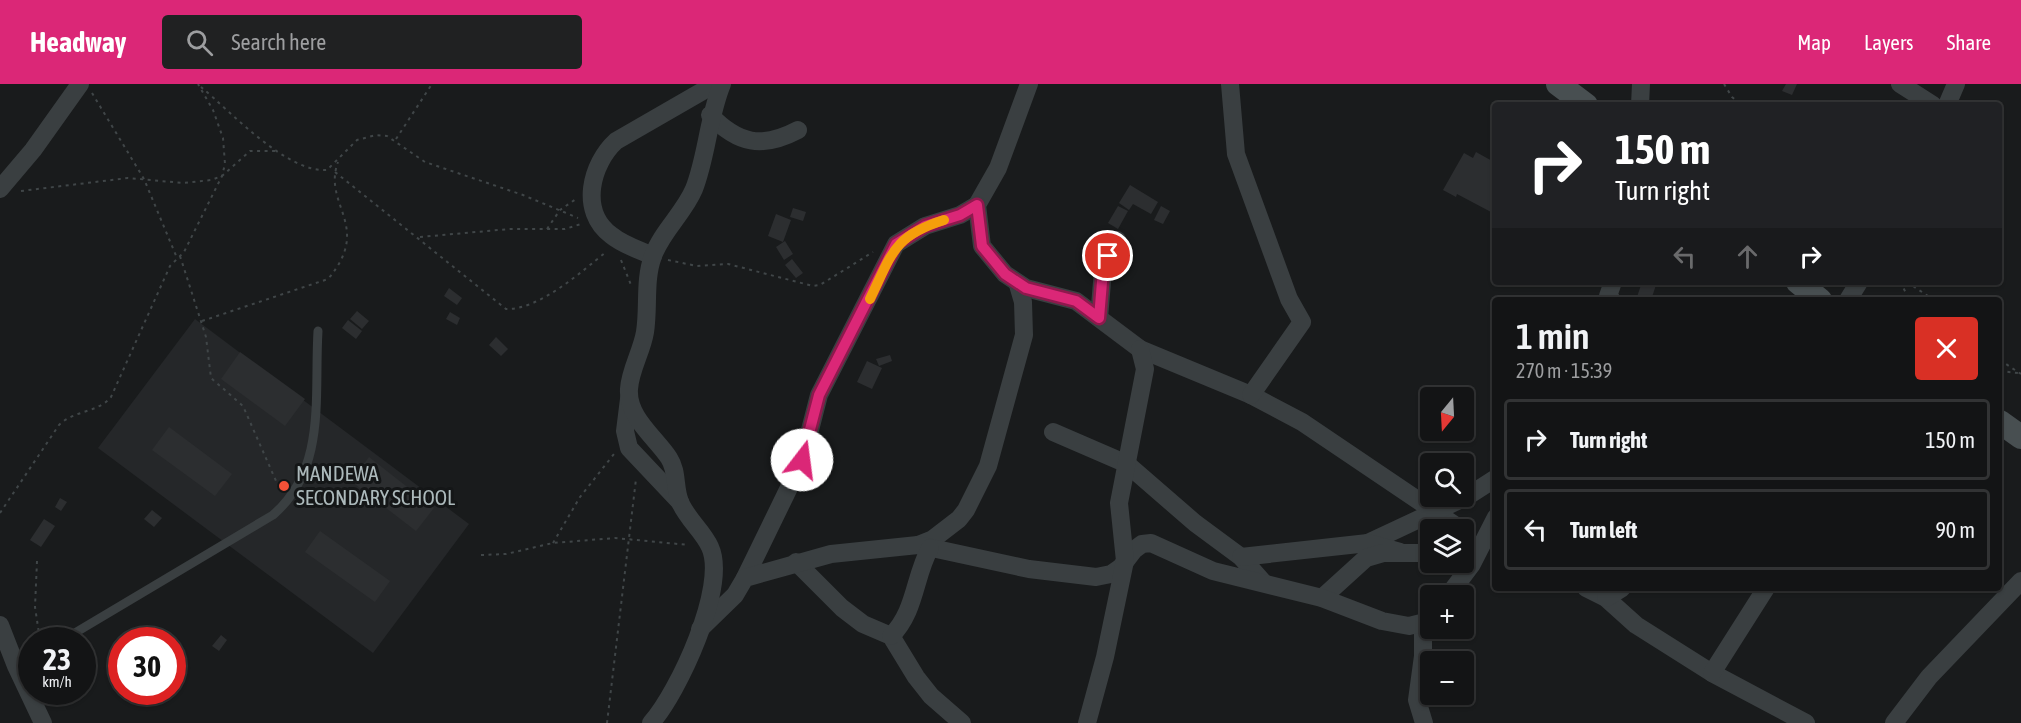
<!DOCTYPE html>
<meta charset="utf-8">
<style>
:root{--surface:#131415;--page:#202122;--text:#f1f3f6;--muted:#9d9ea0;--line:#323334;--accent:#db2777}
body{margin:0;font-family:"Asap Condensed",sans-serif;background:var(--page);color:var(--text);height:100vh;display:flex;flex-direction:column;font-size:22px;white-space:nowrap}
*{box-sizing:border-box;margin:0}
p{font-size:20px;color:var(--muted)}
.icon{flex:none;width:33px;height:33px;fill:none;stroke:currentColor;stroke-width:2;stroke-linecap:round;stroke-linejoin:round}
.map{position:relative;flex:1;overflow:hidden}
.drawer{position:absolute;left:1492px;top:213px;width:510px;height:294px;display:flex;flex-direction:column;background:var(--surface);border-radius:6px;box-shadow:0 2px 4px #0004,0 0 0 2px var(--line)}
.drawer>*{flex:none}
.hud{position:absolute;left:1492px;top:18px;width:510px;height:183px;border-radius:6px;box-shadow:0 2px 4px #0004,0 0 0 2px var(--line);background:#202124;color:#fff;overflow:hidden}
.needle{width:39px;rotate:198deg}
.fabs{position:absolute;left:1420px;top:303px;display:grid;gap:12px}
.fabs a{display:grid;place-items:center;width:54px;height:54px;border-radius:6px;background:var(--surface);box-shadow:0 2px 4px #0004,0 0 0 2px var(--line);font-size:30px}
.speed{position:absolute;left:18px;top:543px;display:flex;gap:12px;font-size:30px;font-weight:700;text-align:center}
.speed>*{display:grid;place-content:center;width:78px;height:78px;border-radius:50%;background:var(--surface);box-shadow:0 2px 4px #0004,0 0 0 2px var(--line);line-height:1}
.speed small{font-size:15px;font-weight:400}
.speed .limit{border:9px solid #d22;background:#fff;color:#111}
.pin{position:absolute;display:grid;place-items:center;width:51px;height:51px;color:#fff;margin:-26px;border:3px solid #fff;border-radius:50%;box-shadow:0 2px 6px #0007}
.me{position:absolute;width:66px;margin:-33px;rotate:15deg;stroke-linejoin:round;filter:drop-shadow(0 0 4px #0008)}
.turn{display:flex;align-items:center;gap:21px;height:126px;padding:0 24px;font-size:27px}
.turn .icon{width:78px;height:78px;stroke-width:2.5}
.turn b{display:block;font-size:42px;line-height:51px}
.lanes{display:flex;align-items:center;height:57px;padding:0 24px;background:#0003;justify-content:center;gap:30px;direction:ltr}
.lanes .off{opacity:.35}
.round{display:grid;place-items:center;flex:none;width:63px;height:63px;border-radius:6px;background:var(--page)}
.head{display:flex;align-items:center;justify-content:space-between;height:102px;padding:0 24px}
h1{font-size:36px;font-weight:600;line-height:45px}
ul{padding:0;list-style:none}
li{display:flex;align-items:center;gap:18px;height:81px;margin:0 12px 9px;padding:0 12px;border:3px solid var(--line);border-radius:6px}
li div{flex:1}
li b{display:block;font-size:22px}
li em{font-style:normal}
header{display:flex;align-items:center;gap:36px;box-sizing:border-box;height:84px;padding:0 30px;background:var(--accent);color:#fff}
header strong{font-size:28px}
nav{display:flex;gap:33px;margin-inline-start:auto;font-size:21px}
.search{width:420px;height:54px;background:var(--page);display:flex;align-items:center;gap:15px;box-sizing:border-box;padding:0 21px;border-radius:6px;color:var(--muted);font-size:22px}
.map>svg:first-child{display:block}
</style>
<header>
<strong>Headway</strong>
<div class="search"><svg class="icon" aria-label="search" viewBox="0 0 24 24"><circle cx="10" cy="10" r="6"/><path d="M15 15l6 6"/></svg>Search here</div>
<nav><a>Map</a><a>Layers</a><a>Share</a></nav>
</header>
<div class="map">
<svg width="2021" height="639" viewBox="0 0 2021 639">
<rect width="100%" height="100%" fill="#191b1c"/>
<polygon fill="#252729" points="195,235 469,440 373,569 98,364"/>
<g fill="#2c2e30">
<polygon points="1786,0 1797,0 1792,11 1782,7"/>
<polygon points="1476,68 1494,78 1490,84 1496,87 1496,119 1491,128 1457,110 1456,113 1443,106 1464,69 1473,74"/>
<polygon points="1130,101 1158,118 1151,130 1133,120 1129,126 1119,119"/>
<polygon points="1118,122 1128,127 1118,145 1108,139"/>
<polygon points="1161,122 1170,127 1163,140 1154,136"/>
<polygon points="793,124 806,128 803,137 790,133"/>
<polygon points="776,130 791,136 783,158 768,152"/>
<polygon points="785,157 793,170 784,176 776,163"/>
<polygon points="792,175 803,189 796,194 785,181"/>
<polygon points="1642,198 1657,198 1651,216 1636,216"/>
<polygon points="449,204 462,214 457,221 444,212"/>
<polygon points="357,227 369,237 362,245 350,235"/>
<polygon points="450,228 460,234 457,241 446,235"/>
<polygon points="348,236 362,247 356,255 342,244"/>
<polygon points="496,253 508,265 501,272 489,261"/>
<polygon points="240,268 305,315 285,342 221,295"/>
<polygon points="890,271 892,277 879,282 876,275"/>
<polygon points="867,277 882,284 872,305 857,298"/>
<polygon points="169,343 232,390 215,412 152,366"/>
<polygon points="369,373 434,424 416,447 351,397"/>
<polygon points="60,414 67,418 61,427 55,423"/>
<polygon points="152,426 162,434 154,443 144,435"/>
<polygon points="44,435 55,442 41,463 30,456"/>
<polygon points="320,447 390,497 375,518 305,468"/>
<polygon points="221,551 227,556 219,567 212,562"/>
</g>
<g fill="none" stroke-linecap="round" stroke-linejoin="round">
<g stroke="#404648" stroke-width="2" stroke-dasharray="3 4.5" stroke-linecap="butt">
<polyline points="1724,0 1732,13 1742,21"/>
<path d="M 201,3 C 231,28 287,89 327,86 L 357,56 L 376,51 L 387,52 L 425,78 L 523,111 L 578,134"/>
<polyline points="92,9 144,95 177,174"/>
<polyline points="396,55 432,0"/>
<path d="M 335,88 L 506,225 C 539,226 581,188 606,168"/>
<polyline points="21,107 128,94 183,99 211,96 222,92 250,67 276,67"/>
<polyline points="547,145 560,126 576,115"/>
<polyline points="420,153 510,145 565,145 581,140"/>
<polyline points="180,172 206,253 211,294 243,322 280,406"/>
<polyline points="621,176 631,201"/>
<polyline points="668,176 697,182 728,180 813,202 820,201 873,168"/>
<polyline points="1900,198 1910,216"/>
<polyline points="1907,198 1934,216"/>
<path d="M 202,237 L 328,195 C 373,142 322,121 338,78"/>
<polyline points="2000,276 2021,290"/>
<polyline points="2000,287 2018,289"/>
<path d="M 0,429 L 59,341 C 74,326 98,329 111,313 L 170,182 L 184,168 L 222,92 L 225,80 L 223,54 L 213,26 L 198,0"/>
<polyline points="553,459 580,413 614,370"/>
<polyline points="481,471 506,470 553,459 615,454 689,461"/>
<polyline points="37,477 35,523 40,556"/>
<polyline points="607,639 636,395"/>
</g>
<g stroke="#3a3f41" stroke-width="9">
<path d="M 63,556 L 273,431 C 327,384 314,313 318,247"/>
<polyline points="16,582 32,573"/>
</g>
<g stroke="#3a3f41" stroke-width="18">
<polyline points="1029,0 998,84 977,121 982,162 1005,190 1026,204 1076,217 1140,265 1251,311 1302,338 1462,446"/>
<polyline points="1230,0 1236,70 1289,215 1302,238 1251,311"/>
<polyline points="1900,0 1933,21"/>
<polyline points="1640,21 1641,0"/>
<polyline points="1947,21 1956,0"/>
<path d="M 710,31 C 738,60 762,65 798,46"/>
<polyline points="0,105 33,66 80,0"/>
<path d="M 653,172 C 639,166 623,161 611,151 C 579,127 591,80 616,57 L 708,4"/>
<polyline points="1612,216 1608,212 1613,198"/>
<polyline points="1848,216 1859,198"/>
<polyline points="1099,234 1103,186 1117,156"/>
<polyline points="629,315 625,347 629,364 680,418"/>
<polyline points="1053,348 1127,380 1195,439 1241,473 1263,498"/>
<polyline points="1368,459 1468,412 1496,394"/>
<polyline points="918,461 933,455 959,435 966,426 988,382 1024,251 1023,218 1018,201"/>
<polyline points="1241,473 1368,459 1400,468"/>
<polyline points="796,478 842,524 863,540 891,552 916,593 931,612 962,639"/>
<polyline points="745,494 802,377 819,311 896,160 925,142 960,131 977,121"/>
<polyline points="1586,504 1606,514 1636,541 1712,589 1806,639"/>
<polyline points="1448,512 1472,480 1496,433"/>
<polyline points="1322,514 1366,474 1383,469 1431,469"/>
<polyline points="1606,514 1622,504"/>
<polyline points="1423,538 1423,572 1417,616 1424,639"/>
<polyline points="0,541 16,582 43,639"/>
<polyline points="700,545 735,511 745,494 831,470 918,461 1029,485 1096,493 1111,490 1121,483 1134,466 1142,460 1151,459 1213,487 1322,514 1382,537 1409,542 1425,538 1431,531"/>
<path d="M 891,552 C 916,527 914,493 930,464"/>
<polyline points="1712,589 1766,504"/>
<path d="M 651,639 C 678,609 728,502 710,463 C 703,447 687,435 680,418 C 674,403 678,388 669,374 C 655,353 627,333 629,305 C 630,286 642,267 645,248 C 649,223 644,196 653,172 C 662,147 684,129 694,105 C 707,72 708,34 722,0"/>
<polyline points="1087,639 1105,573 1125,477 1119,419 1145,285 1140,265"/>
<polyline points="1894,639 1929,593 2021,497"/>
</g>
<g stroke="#484f51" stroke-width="24">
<polyline points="1558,0 1586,21"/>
<polyline points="1798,198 1820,216"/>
<polyline points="2000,338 2021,353"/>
</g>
</g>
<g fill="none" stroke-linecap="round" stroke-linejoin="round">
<g stroke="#8e194d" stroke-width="15">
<polyline id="route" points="802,376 819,311 896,160 925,142 960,131 977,121 982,162 1005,190 1026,204 1076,217 1099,234 1103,186 1108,172"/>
</g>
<use href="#route" stroke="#db2777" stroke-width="10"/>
<path stroke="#f59e0b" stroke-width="10" d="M 870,215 C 892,170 893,152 944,136"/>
</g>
<circle fill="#f65137" stroke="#141617" stroke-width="2" cx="284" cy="402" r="6"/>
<g text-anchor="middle" stroke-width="6" stroke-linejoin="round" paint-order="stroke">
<g font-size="21" fill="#acb9bb" stroke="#141617" text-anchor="start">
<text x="296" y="397">MANDEWA<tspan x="296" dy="24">SECONDARY SCHOOL</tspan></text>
</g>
</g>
</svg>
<div class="fabs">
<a><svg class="needle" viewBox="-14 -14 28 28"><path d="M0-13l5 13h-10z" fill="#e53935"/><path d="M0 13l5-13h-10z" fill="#9d9ea0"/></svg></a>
<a><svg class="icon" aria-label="search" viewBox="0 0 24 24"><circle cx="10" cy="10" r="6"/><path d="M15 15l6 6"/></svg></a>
<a><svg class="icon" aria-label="layers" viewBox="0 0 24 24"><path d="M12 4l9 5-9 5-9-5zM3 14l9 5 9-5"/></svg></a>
<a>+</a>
<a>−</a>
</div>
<div class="speed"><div>23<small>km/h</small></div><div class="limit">30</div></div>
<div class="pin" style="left:1108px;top:172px;background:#d93025"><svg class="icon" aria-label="arrive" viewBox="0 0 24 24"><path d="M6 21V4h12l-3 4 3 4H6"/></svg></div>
<svg class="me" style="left:802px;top:376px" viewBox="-20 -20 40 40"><circle r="19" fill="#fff"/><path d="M0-13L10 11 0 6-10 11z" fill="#db2777"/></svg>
<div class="hud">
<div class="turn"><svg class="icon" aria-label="right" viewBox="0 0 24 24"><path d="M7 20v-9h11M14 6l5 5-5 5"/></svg><div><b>150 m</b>Turn right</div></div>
<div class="lanes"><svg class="icon off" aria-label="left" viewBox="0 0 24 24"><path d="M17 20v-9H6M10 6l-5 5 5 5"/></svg><svg class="icon off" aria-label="ahead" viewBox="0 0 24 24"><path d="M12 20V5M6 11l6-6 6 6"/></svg><svg class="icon" aria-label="right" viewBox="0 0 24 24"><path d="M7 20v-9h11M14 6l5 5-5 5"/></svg></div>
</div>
<section class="drawer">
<div class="head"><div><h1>1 min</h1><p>270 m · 15:39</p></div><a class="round" style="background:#d93025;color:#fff"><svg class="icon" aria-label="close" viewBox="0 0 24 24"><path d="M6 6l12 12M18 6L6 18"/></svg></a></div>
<ul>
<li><svg class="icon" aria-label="right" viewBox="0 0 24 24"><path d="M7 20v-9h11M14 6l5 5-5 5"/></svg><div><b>Turn right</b></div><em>150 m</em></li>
<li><svg class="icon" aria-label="left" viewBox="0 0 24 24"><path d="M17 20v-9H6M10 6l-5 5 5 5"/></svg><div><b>Turn left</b></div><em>90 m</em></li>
</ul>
</section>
</div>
